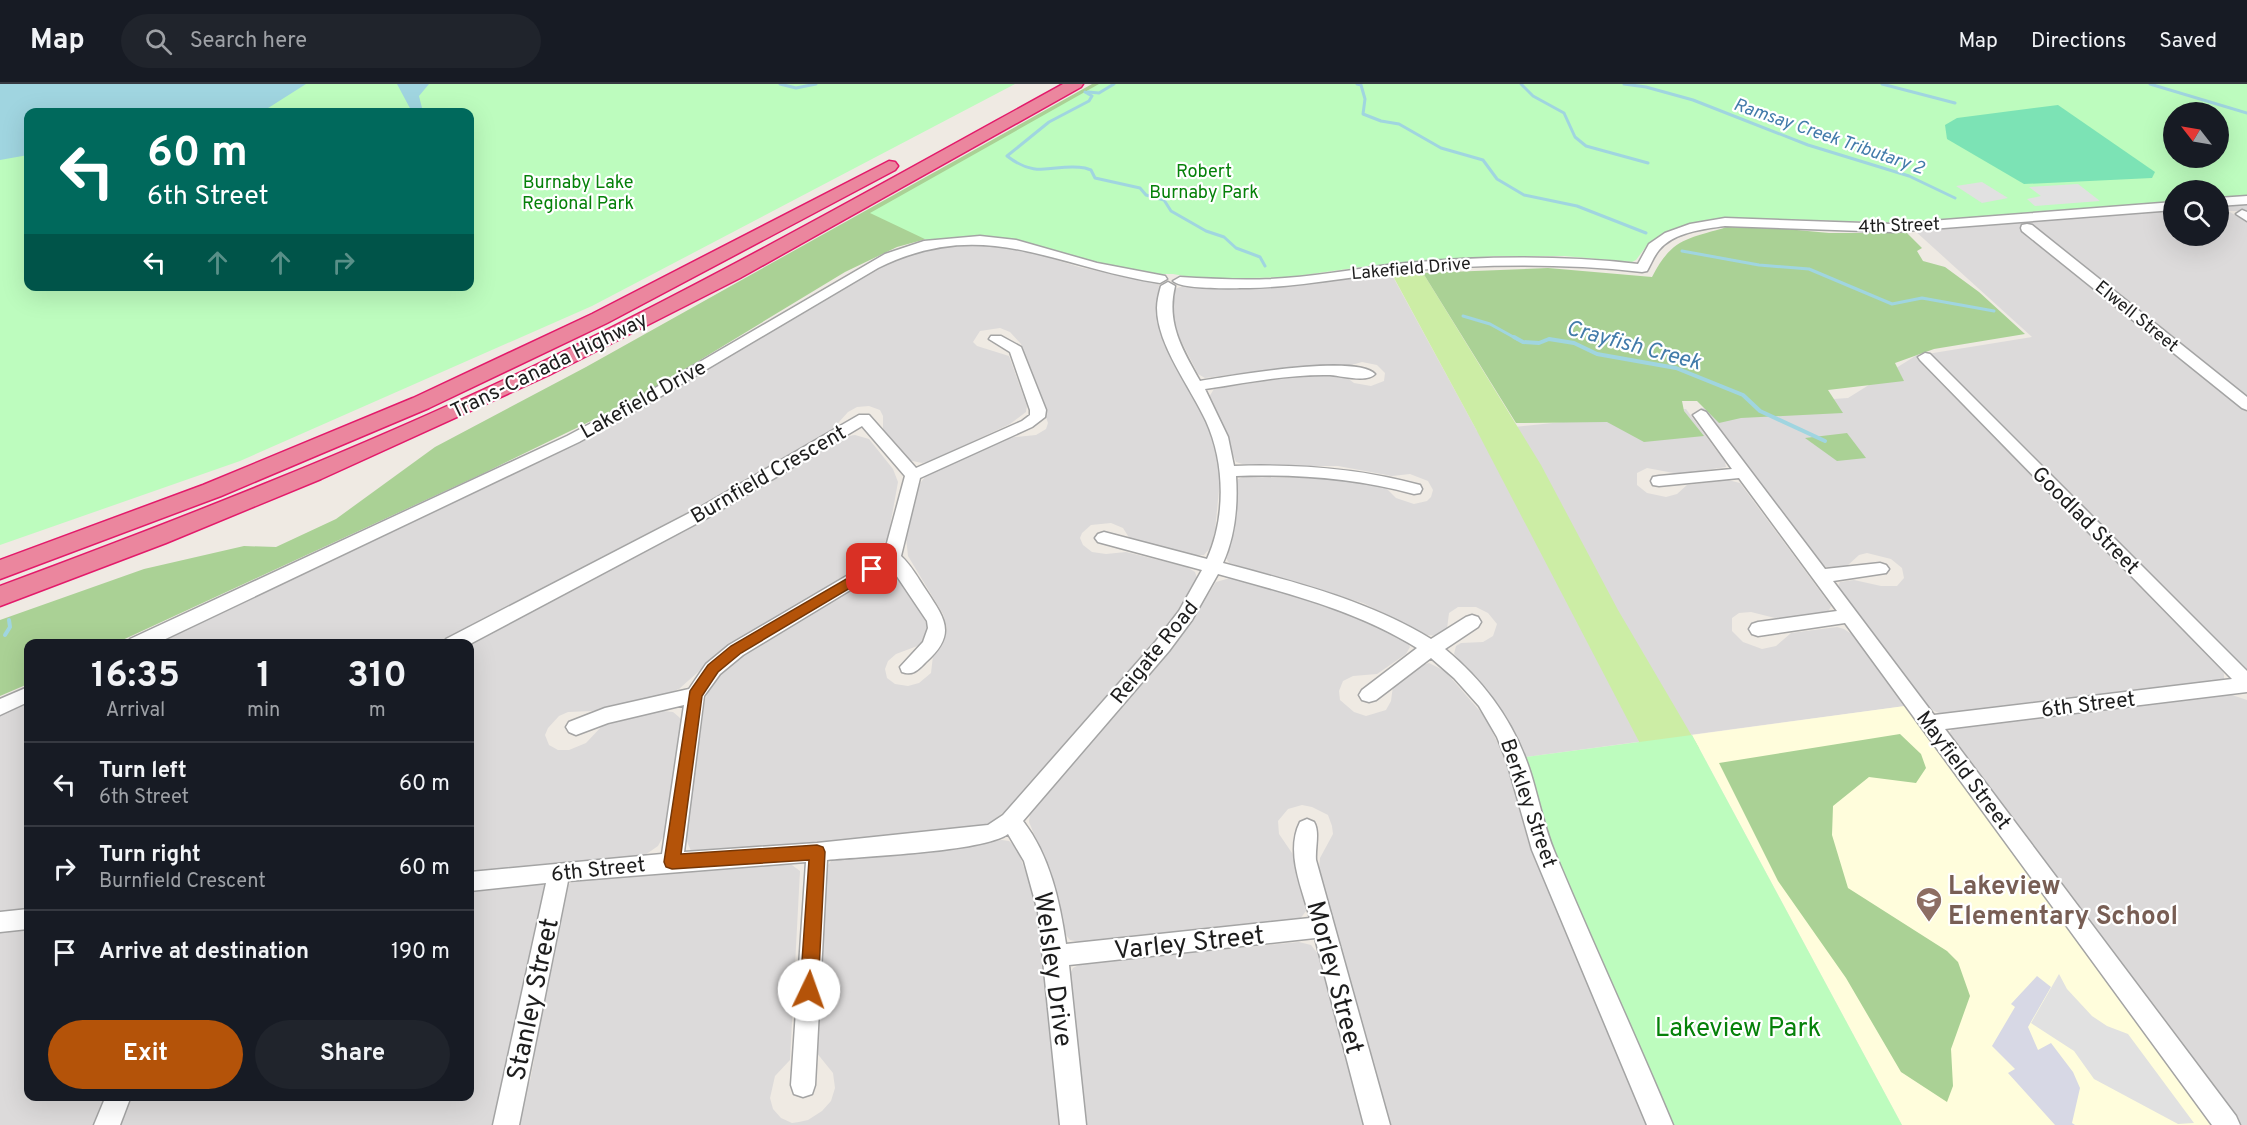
<!DOCTYPE html>
<style>
:root{--surface:#171b24;--page:#20242c;--text:#f1f3f6;--muted:#9ea1a6;--line:#363941;--accent:#b45309}
body{margin:0;font-family:Overpass,sans-serif;background:var(--page);color:var(--text);height:100vh;display:flex;flex-direction:column;font-size:22px;white-space:nowrap}
*{box-sizing:border-box;margin:0}
p{font-size:20px;color:var(--muted)}
.icon{flex:none;width:33px;height:33px;fill:none;stroke:currentColor;stroke-width:2;stroke-linecap:round;stroke-linejoin:round}
.map{position:relative;flex:1;overflow:hidden}
.side{position:absolute;left:24px;top:555px;width:450px;height:462px;display:flex;flex-direction:column;background:var(--surface);border-radius:12px;box-shadow:0 6px 24px #0002}
.side>*{flex:none}
.guide{position:absolute;left:24px;top:24px;width:450px;height:183px;border-radius:12px;box-shadow:0 6px 24px #0002;background:#00695c;color:#fff;overflow:hidden}
.needle{width:39px;rotate:301deg}
.controls{position:absolute;left:2163px;top:18px;display:grid;gap:12px}
.controls a{display:grid;place-items:center;width:66px;height:66px;border-radius:50%;background:var(--surface);box-shadow:0 6px 24px #0002;font-size:30px}
.pin{position:absolute;display:grid;place-items:center;width:51px;height:51px;color:#fff;margin:-26px;border-radius:12px;box-shadow:0 3px 9px #0006}
.me{position:absolute;width:66px;margin:-33px;rotate:3deg;stroke-linejoin:round;filter:drop-shadow(0 0 4px #0008)}
.turn{display:flex;align-items:center;gap:21px;height:126px;padding:0 24px;font-size:27px}
.turn .icon{width:78px;height:78px;stroke-width:2.5}
.turn b{display:block;font-size:42px;line-height:51px}
.lanes{display:flex;align-items:center;height:57px;padding:0 24px;background:#0003;justify-content:center;gap:30px;direction:ltr}
.lanes .off{opacity:.35}
.eta{display:flex;justify-content:space-evenly;align-items:center;height:102px;text-align:center}
.eta b{font-size:36px;font-weight:700;line-height:42px}
.action{display:flex;gap:12px;margin-top:auto;padding:12px 24px}
.action a{flex:1;height:69px;border-radius:36px;background:var(--accent);color:#fff;font-size:24px;font-weight:700;line-height:69px;text-align:center}
.action a+a{background:var(--page);color:var(--text)}
ul{padding:0;list-style:none}
li{display:flex;align-items:center;gap:18px;height:84px;padding:0 24px;border-top:2px solid var(--line)}
li div{flex:1}
li b{display:block;font-size:22px}
li em{font-style:normal}
header{display:flex;align-items:center;gap:36px;box-sizing:border-box;height:84px;padding:0 30px;background:var(--surface);border-bottom:2px solid var(--line)}
header strong{font-size:28px}
nav{display:flex;gap:33px;margin-inline-start:auto;font-size:21px}
.search{width:420px;height:54px;background:var(--page);display:flex;align-items:center;gap:15px;box-sizing:border-box;padding:0 21px;border-radius:33px;color:var(--muted);font-size:22px}
.map>svg:first-child{display:block}
</style>
<header>
<strong>Map</strong>
<div class="search"><svg class="icon" aria-label="search" viewBox="0 0 24 24"><circle cx="10" cy="10" r="6"/><path d="M15 15l6 6"/></svg>Search here</div>
<nav><a>Map</a><a>Directions</a><a>Saved</a></nav>
</header>
<div class="map">
<svg width="2247" height="1041" viewBox="0 0 2247 1041">
<rect width="100%" height="100%" fill="#efeae3"/>
<g fill="#dcdada">
<polygon points="2247,119 2247,127 2228,127 2247,138 2247,315 2022,144 2247,328 2247,588 1927,270 2032,253 1914,146 2173,125 2174,152 2218,152 2219,121"/>
<polygon points="989,160 1028,167 1079,183 1158,200 1160,203 1156,222 1158,239 1209,344 1216,367 1220,395 1215,447 1210,464 1204,471 1192,471 1137,459 1130,455 1123,444 1111,439 1091,441 1082,449 1080,454 1083,461 1092,468 1106,470 1126,468 1187,483 1195,488 1197,494 1172,536 1158,554 1011,722 988,741 977,745 698,770 691,767 686,755 705,616 712,599 730,579 872,493 885,490 899,496 925,536 928,547 920,561 896,570 888,577 885,585 887,594 895,600 908,602 919,599 931,589 933,572 942,559 947,544 943,530 908,472 906,453 914,407 925,393 936,387 1006,354 1036,351 1046,345 1048,339 1021,260 1010,248 1000,244 980,247 973,258 977,262 1009,272 1027,322 1026,328 1010,340 931,377 922,379 908,376 883,347 883,332 880,326 869,322 857,323 848,328 831,347 740,401 439,559 151,560 567,364 649,320 881,182 899,173 945,161"/>
<polygon points="1391,189 1477,347 1686,325 1725,378 1726,383 1679,390 1647,384 1637,389 1637,401 1647,409 1666,413 1677,410 1687,401 1728,396 1740,399 1831,522 1828,528 1779,535 1751,528 1739,529 1732,534 1732,547 1743,558 1762,565 1776,562 1791,549 1837,543 1844,545 1853,551 1905,622 1526,673 1495,618 1454,570 1456,562 1461,559 1483,558 1493,552 1497,540 1488,529 1476,523 1458,523 1449,529 1447,545 1437,552 1427,551 1363,519 1229,479 1226,474 1231,450 1236,401 1238,395 1243,393 1339,394 1385,403 1396,414 1414,420 1427,417 1431,413 1433,406 1428,397 1410,390 1392,392 1338,382 1249,382 1236,378 1209,313 1214,305 1290,293 1319,291 1346,293 1354,299 1371,302 1384,297 1385,289 1377,281 1362,278 1345,283 1291,283 1205,294 1198,290 1175,245 1171,221 1174,205 1186,201"/>
<polygon points="1917,271 2217,578 2224,590 2224,596 1950,631 1941,630 1926,623 1837,504 1840,498 1854,496 1881,502 1897,502 1904,494 1902,484 1891,475 1867,469 1859,471 1847,482 1829,484 1821,481 1701,324 1848,314"/>
<polygon points="855,351 869,355 893,385 898,398 888,453 876,472 864,482 726,563 679,605 664,611 592,627 568,628 559,632 548,644 545,651 549,661 558,666 569,666 586,659 602,642 613,637 664,627 673,628 679,633 681,636 664,751 658,762 639,775 470,789 470,560 843,353"/>
<polygon points="1230,494 1310,516 1368,536 1408,559 1410,563 1406,570 1377,590 1353,592 1343,597 1339,607 1340,616 1354,628 1366,632 1386,626 1391,617 1393,602 1422,581 1429,579 1445,587 1485,633 1506,676 1529,761 1647,1041 1386,1041 1319,786 1320,774 1333,750 1332,742 1328,731 1312,723 1302,721 1288,725 1278,737 1279,750 1292,769 1306,821 1306,827 1300,835 1079,858 1070,856 1066,851 1053,796 1029,738 1030,730 1183,550 1216,498"/>
<polygon points="2229,610 2247,616 2247,1041 2238,1041 1948,650 1953,644"/>
<polygon points="28,617 28,827 0,830 0,630"/>
<polygon points="1002,756 1009,757 1017,764 1033,809 1039,835 1059,1041 515,1041 521,1010 530,997 534,976 531,970 565,803 573,797 788,778 800,787 790,976 775,992 770,1014 773,1025 781,1034 792,1039 799,1038 808,1036 822,1027 831,1017 835,1004 833,989 816,968 825,784 828,781 834,774 842,771"/>
<polygon points="534,797 543,800 547,805 497,1041 117,1041 129,1013 470,1012 470,803"/>
<polygon points="28,843 28,1012 110,1013 97,1041 0,1041 0,846"/>
<polygon points="1299,858 1311,861 1319,871 1366,1041 1085,1041 1070,890 1073,884 1083,879"/>
</g>
<polygon fill="#fffddc" points="1905,622 2212,1041 1902,1041 1692,651"/>
<polygon fill="#cceda5" points="1423,189 1541,381 1618,526 1699,664 1646,671 1477,347 1393,192"/>
<g fill="#aad195">
<polygon points="1092,0 1291,0 985,149 941,151 897,163 845,188 634,316 482,390 116,559 28,560 28,600 0,612 0,536 144,485 244,462 276,463 336,435 435,363 586,283"/>
<path d="M 1727,143 L 1775,144 L 1829,149 L 1907,149 L 1922,164 L 1917,167 L 1923,177 L 1945,183 L 1979,208 L 2025,250 L 1934,265 L 1895,279 L 1904,297 L 1828,306 L 1843,329 L 1741,334 L 1719,339 L 1697,317 L 1682,317 L 1684,327 L 1704,352 L 1644,358 L 1607,338 L 1516,339 L 1423,189 L 1548,184 L 1652,193 C 1672,154 1687,155 1727,143 Z"/>
<polygon points="1847,349 1866,374 1837,377 1805,354"/>
<polygon points="1900,650 1921,670 1926,684 1916,699 1869,693 1833,722 1832,751 1848,804 1947,867 1958,878 1970,912 1951,965 1953,1002 1947,1018 1901,988 1846,894 1778,797 1719,679"/>
</g>
<g fill="#bdfcbe" fill-rule="evenodd">
<path d="M 0,0 L 1015,0 L 592,222 L 240,377 L 0,461 ZM 28,28 L 470,28 L 470,202 L 28,202 Z"/>
<path d="M 1099,0 L 2247,0 L 2247,112 L 2219,114 L 2218,106 L 2174,106 L 2173,118 L 1909,139 L 1749,134 L 1711,135 L 1682,142 L 1664,149 L 1648,160 L 1636,176 L 1632,178 L 1564,172 L 1496,172 L 1361,183 L 1290,193 L 1201,195 L 1173,190 L 1152,190 L 1107,182 L 1035,161 L 1002,154 L 966,152 L 929,157 L 870,129 ZM 2174,28 L 2218,28 L 2218,74 L 2174,74 Z"/>
<polygon points="1692,651 1902,1041 1673,1041 1550,757 1526,673"/>
</g>
<polygon fill="#7ce3b5" points="2058,21 2155,88 2152,94 2024,100 1947,55 1945,41 1957,34"/>
<g fill="#e1e1e1">
<polygon points="1982,98 2008,114 1982,119 1956,102"/>
<polygon points="2078,100 2100,117 2035,122 2027,115 2041,112 2029,103"/>
<polygon points="2059,890 2067,905 2092,932 2107,942 2128,950 2194,1039 2178,1040 2094,995 2074,967 2031,939"/>
</g>
<polygon fill="#d7d8e5" points="2037,892 2051,903 2028,943 2038,966 2051,959 2073,988 2080,1004 2072,1039 2075,1041 2055,1041 2008,989 2015,985 1992,962 2015,923 2011,920"/>
<g fill="#a0d5e0">
<polygon points="0,0 306,0 265,26 267,28 209,28 209,26 200,28 28,28 28,71 0,76"/>
<polygon points="397,0 429,0 419,12 423,28 412,28"/>
</g>
<g fill="none" stroke-linecap="round" stroke-linejoin="round">
<g stroke="#a0d5e0" stroke-width="3">
<polyline points="780,0 796,4 816,0"/>
<polyline points="1357,0 1361,1 1365,15 1363,30 1381,37 1399,40 1441,64 1483,76 1497,95 1524,111 1577,122 1646,149"/>
<polyline points="1521,0 1533,12 1564,29 1575,53 1586,62 1648,79"/>
<polyline points="1624,0 1646,3 1693,16 1808,61 1909,92 1955,114"/>
<polyline points="1882,0 1955,19"/>
<polyline points="2150,0 2247,29"/>
<path d="M 1085,8 L 1092,12 L 1089,17 L 1049,38 L 1007,72 C 1039,97 1055,78 1085,84 L 1091,86 L 1095,94 L 1140,104 L 1146,111 L 1164,116 L 1171,127 L 1206,147 L 1224,153 L 1236,164 L 1260,173 L 1265,182"/>
<polyline points="1088,8 1099,9 1114,0"/>
<polyline points="1682,167 1759,181 1809,185 1892,220 1922,214 1994,227"/>
<polyline points="1463,232 1490,240 1517,255"/>
</g>
<g stroke="#a0d5e0" stroke-width="4">
<polyline points="1514,253 1523,258 1539,259 1549,255 1574,259 1597,270 1676,284 1743,311 1760,327 1825,357"/>
<polyline points="5,551 10,543 9,536"/>
</g>
<g stroke="#a4a4a4" stroke-width="3">
<g id="minor">
<polygon points="2247,112 2247,120 2218,122 2218,114"/>
<path d="M 2174,118 L 2174,126 L 1892,148 L 1725,142 C 1704,145 1674,148 1659,166 C 1654,172 1651,180 1647,187 L 1642,188 C 1562,179 1484,180 1404,187 C 1353,192 1301,203 1249,204 C 1234,204 1182,206 1173,197 L 1180,193 C 1215,195 1250,197 1285,194 C 1325,191 1366,183 1406,179 C 1484,172 1561,171 1638,180 L 1649,160 L 1665,149 L 1690,140 L 1725,134 L 1892,140 Z"/>
<polygon points="2242,126 2247,128 2247,137 2236,130"/>
<polygon points="2027,140 2032,141 2247,313 2247,326 2242,324 2022,147 2021,144 2022,141"/>
<path d="M 980,152 L 1016,156 L 1097,179 L 1165,192 L 1167,195 L 1160,199 C 1053,183 985,131 878,184 L 641,324 L 579,358 L 155,560 L 128,560 L 130,555 L 567,352 L 631,318 L 885,170 L 924,157 Z"/>
<path d="M 1168,198 L 1175,202 C 1166,239 1182,265 1200,297 C 1229,292 1357,270 1375,290 C 1367,299 1342,292 1330,291 C 1288,290 1246,299 1205,305 L 1228,353 L 1234,382 C 1298,380 1358,384 1420,401 L 1422,405 L 1420,409 L 1414,410 C 1355,394 1297,390 1236,392 C 1238,422 1235,452 1223,479 C 1294,498 1367,516 1431,555 L 1466,533 L 1472,531 L 1478,533 L 1481,538 L 1478,543 L 1445,565 C 1486,599 1515,639 1531,690 C 1539,716 1544,743 1555,769 C 1593,860 1635,950 1673,1041 L 1647,1041 L 1532,766 L 1507,678 L 1497,653 L 1479,622 L 1454,594 L 1431,574 L 1376,616 L 1369,618 L 1362,616 L 1359,611 L 1362,606 L 1417,564 C 1356,526 1286,509 1218,490 L 1192,536 L 1169,567 L 1023,737 C 1050,772 1060,818 1066,860 L 1310,834 C 1302,804 1285,768 1300,738 L 1307,735 L 1314,738 C 1320,748 1315,764 1316,776 L 1390,1041 L 1364,1041 L 1315,854 L 1069,881 L 1086,1041 L 1060,1041 L 1038,828 L 1024,777 L 1008,750 C 983,768 864,772 827,776 L 815,1001 L 812,1010 L 803,1013 L 794,1010 L 791,1001 L 806,778 L 568,797 L 519,1041 L 493,1041 L 546,799 L 470,807 L 470,788 L 662,770 L 684,621 L 608,639 L 576,651 L 569,648 L 566,643 L 569,638 L 605,624 L 689,605 L 706,580 L 729,561 L 884,470 L 905,392 L 862,342 L 709,433 L 470,560 L 444,560 L 446,555 L 697,425 L 859,331 L 869,331 L 916,384 L 1022,337 L 1030,331 L 1030,326 L 1010,268 L 989,255 L 991,252 L 1001,252 L 1021,263 L 1046,326 L 1045,333 L 1032,343 L 920,394 L 901,472 C 911,481 918,494 926,506 C 945,535 957,550 926,578 C 918,586 913,592 902,588 L 900,583 L 923,558 L 928,544 L 927,537 L 890,482 L 743,571 L 720,590 L 704,612 L 684,768 L 817,759 L 988,741 L 1003,731 L 1156,557 L 1179,527 L 1202,486 L 1098,458 L 1095,454 L 1098,450 L 1104,448 L 1207,475 C 1226,433 1225,379 1206,337 C 1191,304 1157,261 1157,224 C 1157,217 1159,209 1161,202 Z"/>
<polygon points="1925,269 1930,270 2247,587 2247,608 1945,645 2236,1032 2240,1041 2212,1041 1845,539 1758,552 1752,550 1749,545 1752,540 1758,538 1837,527 1739,394 1659,402 1653,401 1651,397 1653,393 1659,392 1732,385 1693,331 1701,326 1706,328 1825,485 1880,479 1886,481 1889,485 1886,489 1833,497 1934,631 2232,595 1920,276 1918,273"/>
<polygon points="28,603 28,618 0,631 0,615"/>
<polygon points="28,825 28,845 0,848 0,828"/>
<polygon points="106,1012 131,1012 120,1041 94,1041"/>
</g>
</g>
<g stroke="#e31a6a" stroke-width="3">
<g id="highway">
<path d="M 1063,0 L 1083,0 L 1081,3 L 740,194 L 549,291 L 321,395 L 166,459 L 0,522 L 0,502 C 181,435 362,364 536,281 C 715,194 889,96 1063,0 Z"/>
<polygon points="889,77 895,78 898,82 895,86 607,239 429,324 221,412 0,495 0,476 203,401 413,314 592,230"/>
</g>
</g>
<use href="#minor" fill="#fff" fill-rule="evenodd"/>
<use href="#highway" fill="#eb869e" fill-rule="evenodd"/>
</g>
<polygon fill="#b45309" stroke="#753606" stroke-width="1.5" points="872,480 877,482 879,485 877,488 741,569 718,588 702,612 681,770 817,761 823,763 825,768 818,906 815,912 809,915 803,912 800,906 809,776 672,785 666,783 664,778 690,607 708,581 731,562"/>
<defs>
<g id="school-pin" transform="scale(1.35)"><path d="M0 17L-7.5 6A9.5 9.5 0 1 1 7.5 6Z" fill="#8d6e63" stroke="#fff"/><path d="M0-5L7-2L0 1L-7-2ZM-4 1L0 2.5L4 1V4Q0 6-4 4Z" fill="#fff"/></g>
</defs>
<g fill-rule="evenodd">
<use href="#school-pin" x="1929" y="816"/>
</g>
<g text-anchor="middle" stroke-width="4.5" stroke-linejoin="round" paint-order="stroke">
<g font-size="18" font-style="italic" fill="#427baa" stroke="#fff">
<text transform="translate(1829 52) rotate(19)" y="6">Ramsay Creek Tributary 2</text>
</g>
<g font-size="18" fill="#058109" stroke="#fff">
<text x="1204" y="93">Robert<tspan x="1204" dy="21">Burnaby Park</tspan></text>
<text x="578" y="104">Burnaby Lake<tspan x="578" dy="21">Regional Park</tspan></text>
</g>
<g font-size="18" fill="#1d1d1d" stroke="#fff">
<text transform="translate(1899 141) rotate(-2)" y="6">4th Street</text>
<text transform="translate(1411 184) rotate(-5)" y="6">Lakefield Drive</text>
<text transform="translate(2137 232) rotate(39)" y="6">Elwell Street</text>
</g>
<g font-size="21" fill="#1d1d1d" stroke="#fff">
<text transform="translate(549 281) rotate(-26)" y="7">Trans-Canada Highway</text>
<text transform="translate(643 315) rotate(-29)" y="7">Lakefield Drive</text>
<text transform="translate(768 390) rotate(-30)" y="7">Burnfield Crescent</text>
<text transform="translate(2086 436) rotate(45)" y="7">Goodlad Street</text>
<text transform="translate(1154 568) rotate(-51)" y="7">Reigate Road</text>
<text transform="translate(2088 620) rotate(-7)" y="7">6th Street</text>
<text transform="translate(1964 686) rotate(53)" y="7">Mayfield Street</text>
<text transform="translate(1529 719) rotate(71)" y="7">Berkley Street</text>
<text transform="translate(598 785) rotate(-6)" y="7">6th Street</text>
</g>
<g font-size="22" font-style="italic" fill="#427baa" stroke="#fff">
<text transform="translate(1634 260) rotate(15)" y="8">Crayfish Creek</text>
</g>
<g font-size="26" font-weight="bold" fill="#785e54" stroke="#fff" text-anchor="start">
<text x="1948" y="810">Lakeview<tspan x="1948" dy="30">Elementary School</tspan></text>
</g>
<g font-size="26" fill="#1d1d1d" stroke="#fff">
<text transform="translate(1189 858) rotate(-6)" y="9">Varley Street</text>
<text transform="translate(1054 885) rotate(82)" y="9">Welsley Drive</text>
<text transform="translate(1336 893) rotate(75)" y="9">Morley Street</text>
<text transform="translate(532 915) rotate(-78)" y="9">Stanley Street</text>
</g>
<g font-size="26" fill="#058109" stroke="#fff">
<text x="1738" y="952">Lakeview Park</text>
</g>
</g>
</svg>
<div class="controls">
<a><svg class="needle" viewBox="-14 -14 28 28"><path d="M0-13l5 13h-10z" fill="#e53935"/><path d="M0 13l5-13h-10z" fill="#9ea1a6"/></svg></a>
<a><svg class="icon" aria-label="search" viewBox="0 0 24 24"><circle cx="10" cy="10" r="6"/><path d="M15 15l6 6"/></svg></a>
</div>
<div class="pin" style="left:872px;top:485px;background:#d93025"><svg class="icon" aria-label="arrive" viewBox="0 0 24 24"><path d="M6 21V4h12l-3 4 3 4H6"/></svg></div>
<svg class="me" style="left:809px;top:906px" viewBox="-20 -20 40 40"><circle r="19" fill="#fff"/><path d="M0-13L10 11 0 6-10 11z" fill="#b45309"/></svg>
<div class="guide">
<div class="turn"><svg class="icon" aria-label="left" viewBox="0 0 24 24"><path d="M17 20v-9H6M10 6l-5 5 5 5"/></svg><div><b>60 m</b>6th Street</div></div>
<div class="lanes"><svg class="icon" aria-label="left" viewBox="0 0 24 24"><path d="M17 20v-9H6M10 6l-5 5 5 5"/></svg><svg class="icon off" aria-label="ahead" viewBox="0 0 24 24"><path d="M12 20V5M6 11l6-6 6 6"/></svg><svg class="icon off" aria-label="ahead" viewBox="0 0 24 24"><path d="M12 20V5M6 11l6-6 6 6"/></svg><svg class="icon off" aria-label="right" viewBox="0 0 24 24"><path d="M7 20v-9h11M14 6l5 5-5 5"/></svg></div>
</div>
<section class="side">
<div class="eta">
<div><b>16:35</b><p>Arrival</p></div>
<div><b>1</b><p>min</p></div>
<div><b>310</b><p>m</p></div>
</div>
<ul>
<li><svg class="icon" aria-label="left" viewBox="0 0 24 24"><path d="M17 20v-9H6M10 6l-5 5 5 5"/></svg><div><b>Turn left</b><p>6th Street</p></div><em>60 m</em></li>
<li><svg class="icon" aria-label="right" viewBox="0 0 24 24"><path d="M7 20v-9h11M14 6l5 5-5 5"/></svg><div><b>Turn right</b><p>Burnfield Crescent</p></div><em>60 m</em></li>
<li><svg class="icon" aria-label="arrive" viewBox="0 0 24 24"><path d="M6 21V4h12l-3 4 3 4H6"/></svg><div><b>Arrive at destination</b></div><em>190 m</em></li>
</ul>
<div class="action"><a>Exit</a><a>Share</a></div>
</section>
</div>
